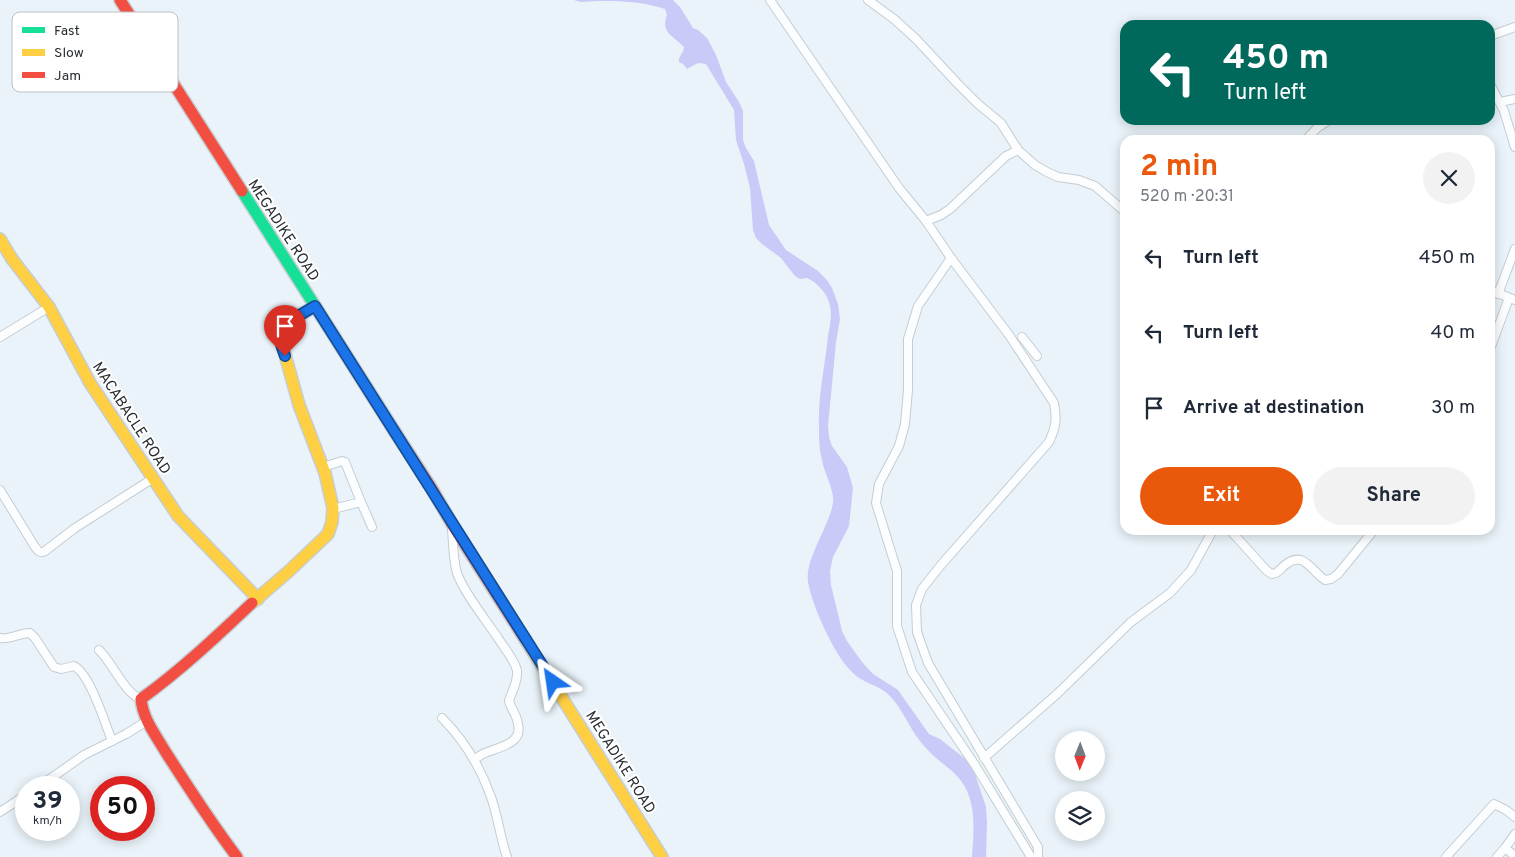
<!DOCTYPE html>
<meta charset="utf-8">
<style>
:root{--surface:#fff;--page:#f2f2f3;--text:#1f2937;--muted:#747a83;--accent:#ea580c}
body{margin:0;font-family:Overpass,sans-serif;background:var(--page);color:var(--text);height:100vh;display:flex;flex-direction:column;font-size:19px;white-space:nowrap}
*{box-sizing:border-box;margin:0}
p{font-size:16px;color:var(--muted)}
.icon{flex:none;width:28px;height:28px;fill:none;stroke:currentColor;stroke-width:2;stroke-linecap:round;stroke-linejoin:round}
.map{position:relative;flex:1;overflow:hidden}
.drawer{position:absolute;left:1120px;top:135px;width:375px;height:400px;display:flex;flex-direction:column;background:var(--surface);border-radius:15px;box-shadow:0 2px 12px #0003}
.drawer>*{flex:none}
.banner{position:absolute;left:1120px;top:20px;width:375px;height:105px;border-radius:15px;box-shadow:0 2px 12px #0003;background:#00695c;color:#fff;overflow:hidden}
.needle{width:32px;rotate:181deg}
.tools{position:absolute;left:1055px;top:731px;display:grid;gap:10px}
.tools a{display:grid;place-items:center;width:50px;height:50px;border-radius:50%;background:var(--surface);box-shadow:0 2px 12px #0003;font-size:25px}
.speed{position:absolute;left:15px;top:776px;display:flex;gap:10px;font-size:25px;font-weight:700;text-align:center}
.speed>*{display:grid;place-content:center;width:65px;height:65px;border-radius:50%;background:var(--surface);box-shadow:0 2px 12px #0003;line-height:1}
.speed small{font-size:12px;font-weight:400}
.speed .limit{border:8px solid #d22;background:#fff;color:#111}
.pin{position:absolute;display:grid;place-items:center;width:42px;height:42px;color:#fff;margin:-51px -21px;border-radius:50% 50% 50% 0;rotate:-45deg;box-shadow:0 0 5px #0007}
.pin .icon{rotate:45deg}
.me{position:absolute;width:55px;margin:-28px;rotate:328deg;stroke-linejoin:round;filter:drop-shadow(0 0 4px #0008)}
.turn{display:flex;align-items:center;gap:18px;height:105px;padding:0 20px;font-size:22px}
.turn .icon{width:65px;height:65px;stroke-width:2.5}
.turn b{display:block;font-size:35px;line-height:42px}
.round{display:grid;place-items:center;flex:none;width:52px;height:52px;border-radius:26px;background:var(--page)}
.overview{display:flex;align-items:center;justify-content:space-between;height:85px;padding:0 20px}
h1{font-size:30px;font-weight:700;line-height:38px;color:var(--accent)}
.cta{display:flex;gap:10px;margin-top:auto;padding:10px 20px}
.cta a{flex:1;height:58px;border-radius:30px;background:var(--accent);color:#fff;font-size:20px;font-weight:700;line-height:58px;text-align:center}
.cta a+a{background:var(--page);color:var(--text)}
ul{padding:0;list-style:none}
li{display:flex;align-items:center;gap:15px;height:75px;padding:0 20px}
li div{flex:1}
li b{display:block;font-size:19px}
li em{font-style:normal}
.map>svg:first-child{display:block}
</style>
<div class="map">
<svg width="1515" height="857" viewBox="0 0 1515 857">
<rect width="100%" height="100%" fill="#e9f3f9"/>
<path fill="#c9caf8" d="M 574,0 L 673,0 L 680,7 L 693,28 L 698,30 L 707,38 L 716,55 L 726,82 L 739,102 L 743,111 L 743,140 L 746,148 L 754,161 L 769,225 L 786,250 L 818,271 L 826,279 L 832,288 L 838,304 L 840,319 L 836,342 L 828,426 L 829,437 L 832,446 L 847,467 L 853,488 L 849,526 L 833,557 L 830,571 L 831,585 L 842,631 L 847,641 L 862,662 L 873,674 L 898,690 L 929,734 L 940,739 L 968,761 L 975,774 L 986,807 L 987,823 L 986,857 L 972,857 C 974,826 978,795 953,772 C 940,761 931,755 920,741 C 908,726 902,707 888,694 C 878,685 863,683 853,673 C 835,657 812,606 808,582 C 805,558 829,527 833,503 C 835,491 824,473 822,460 C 819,449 819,437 819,426 C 818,396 825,366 828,336 C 830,326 832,315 830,306 C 828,294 818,283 807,278 L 800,279 L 795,276 L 781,258 L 762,244 L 756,238 L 753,230 L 750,188 L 744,164 L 736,140 L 734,110 L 706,64 L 698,63 L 687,69 L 683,64 L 679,62 C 678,56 684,53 684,47 C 674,36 660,33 667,15 L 665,9 C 639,0 607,0 580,2 Z"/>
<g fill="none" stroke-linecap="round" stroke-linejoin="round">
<g stroke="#c5cdd2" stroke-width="10">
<g id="street">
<path d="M 770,0 L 899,188 L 926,221 L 951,258 L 1009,335 L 1054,403 C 1057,419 1056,427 1049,442 L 941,565 L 922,589 L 916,605 L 917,632 L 928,663 L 1038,847 L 1038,857"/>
<polyline points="868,0 894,19 916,39 957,83 978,104 1001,123 1018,150 1035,165 1047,172 1058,177 1079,180 1095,186 1125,212"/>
<polyline points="1490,36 1515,27"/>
<polyline points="1490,84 1504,111 1515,147"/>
<polyline points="1500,102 1515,99"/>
<polyline points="1306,140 1317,128 1329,120"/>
<polyline points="926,221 941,215 950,209 1006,156 1018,150"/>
<polyline points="951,258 918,306 908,339 908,390 905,424 899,446 879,484 876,503 897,571 897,626 912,672 975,765 1031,857"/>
<polyline points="1490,290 1515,300"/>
<polyline points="1498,294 1515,249"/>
<polyline points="0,337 49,307"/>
<polyline points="1022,337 1037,356"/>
<polyline points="1490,349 1509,298"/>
<polyline points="323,467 342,461 345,462 361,502 333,509"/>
<path d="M 0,490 L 35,547 C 38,551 40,554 45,551 L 75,528 L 152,479"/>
<polyline points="361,502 372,527"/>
<path d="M 452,528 C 453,542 453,559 457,573 C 464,593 486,620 498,638 C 503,646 516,662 517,671 C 518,682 512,691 509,701 C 511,709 517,715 518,724 C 523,744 499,747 485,753 C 482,754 478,757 475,759"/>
<path d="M 1230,530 L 1267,571 L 1272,574 C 1279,573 1280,569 1285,565 C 1304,550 1310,570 1325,580 L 1331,579 L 1338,574 L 1374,530"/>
<path d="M 0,638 C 10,640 19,633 30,633 L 35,638 L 54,667 L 61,669 L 74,666 C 90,674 105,723 112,741"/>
<path d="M 99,650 C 112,662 125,694 141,699"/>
<path d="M 442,718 C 465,741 480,766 491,797 C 498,816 500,837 507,857"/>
<polyline points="984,758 1057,694 1131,622 1170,593 1191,570 1213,530"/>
<polyline points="37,788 84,755 126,734 147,721"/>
<polyline points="0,812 26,795"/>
<polyline points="1515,834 1505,848 1515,856"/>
<polyline points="1446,857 1494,804 1506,810 1515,817"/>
<polyline points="1497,857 1505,848"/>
</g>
</g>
<g stroke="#c5cdd2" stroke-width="14">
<polyline id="fast" points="242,191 395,432"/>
</g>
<g stroke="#c5cdd2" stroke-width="14">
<g id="slow">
<polyline points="0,239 12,259 49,307 90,383 178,516 258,599"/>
<polyline points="252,603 289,571 328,534 332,522 333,508 325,473 299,405 279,333 280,327 315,306"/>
<polyline points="525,639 662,857"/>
</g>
</g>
<g stroke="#c5cdd2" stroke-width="14">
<g id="jam">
<polyline points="120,0 242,191"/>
<polyline points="395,432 432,489 452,524 525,639"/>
<path d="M 237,857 C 211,823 188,787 165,751 C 155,734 143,719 141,699 C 181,670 216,637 252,603"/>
</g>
</g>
<use href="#street" stroke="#fcfdfe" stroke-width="8"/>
<use href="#fast" stroke="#16e098" stroke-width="11"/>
<use href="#slow" stroke="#ffcf43" stroke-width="11"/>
<use href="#jam" stroke="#f24e42" stroke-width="11"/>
</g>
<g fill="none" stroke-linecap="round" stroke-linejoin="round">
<g stroke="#114b97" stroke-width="12">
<path id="route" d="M 285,356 C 282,347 277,337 280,327 L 315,306 L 553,682"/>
</g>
<use href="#route" stroke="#1a73e8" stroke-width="9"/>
</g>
<g text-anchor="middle" stroke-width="4" stroke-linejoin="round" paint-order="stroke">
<g font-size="15" fill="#282e32" stroke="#fff">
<text transform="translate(284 230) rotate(57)" y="5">MEGADIKE ROAD</text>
<text transform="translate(132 418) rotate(57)" y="5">MACABACLE ROAD</text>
<text transform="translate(621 762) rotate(58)" y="5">MEGADIKE ROAD</text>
</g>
</g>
<rect x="12" y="12" width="166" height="80" rx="8" fill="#fff" stroke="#bec0c2" stroke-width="1"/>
<rect x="22" y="27" width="23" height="6" fill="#16e098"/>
<rect x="22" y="49" width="23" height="7" fill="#ffcf43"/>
<rect x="22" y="72" width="23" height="6" fill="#f24e42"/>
<g font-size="14" fill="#282e32">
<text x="54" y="35">Fast</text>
<text x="54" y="57">Slow</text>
<text x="54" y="80">Jam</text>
</g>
</svg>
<div class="tools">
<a><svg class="needle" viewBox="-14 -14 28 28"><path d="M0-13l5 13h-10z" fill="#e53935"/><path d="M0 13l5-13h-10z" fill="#747a83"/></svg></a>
<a><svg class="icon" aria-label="layers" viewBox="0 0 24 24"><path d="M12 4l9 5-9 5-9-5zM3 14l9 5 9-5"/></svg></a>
</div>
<div class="speed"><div>39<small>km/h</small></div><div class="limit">50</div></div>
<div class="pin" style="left:285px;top:356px;background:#d93025"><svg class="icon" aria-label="arrive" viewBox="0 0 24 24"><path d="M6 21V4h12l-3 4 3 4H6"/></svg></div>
<svg class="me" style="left:553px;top:682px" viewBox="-20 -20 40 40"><path d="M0-17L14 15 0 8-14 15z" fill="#1a73e8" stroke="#fff" stroke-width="4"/></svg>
<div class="banner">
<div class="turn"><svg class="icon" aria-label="left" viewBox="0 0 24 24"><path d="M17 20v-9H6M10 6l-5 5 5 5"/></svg><div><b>450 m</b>Turn left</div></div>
</div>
<section class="drawer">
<div class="overview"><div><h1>2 min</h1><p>520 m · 20:31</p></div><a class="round"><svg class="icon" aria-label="close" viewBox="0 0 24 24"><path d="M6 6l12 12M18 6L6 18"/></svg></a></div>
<ul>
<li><svg class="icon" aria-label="left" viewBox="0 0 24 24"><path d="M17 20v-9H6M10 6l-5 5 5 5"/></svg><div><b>Turn left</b></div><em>450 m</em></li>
<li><svg class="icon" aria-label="left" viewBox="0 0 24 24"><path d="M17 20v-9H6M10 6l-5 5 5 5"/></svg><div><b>Turn left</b></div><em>40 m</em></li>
<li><svg class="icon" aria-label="arrive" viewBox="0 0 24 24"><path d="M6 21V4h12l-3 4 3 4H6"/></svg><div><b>Arrive at destination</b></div><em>30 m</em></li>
</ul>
<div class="cta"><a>Exit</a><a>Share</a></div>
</section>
</div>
